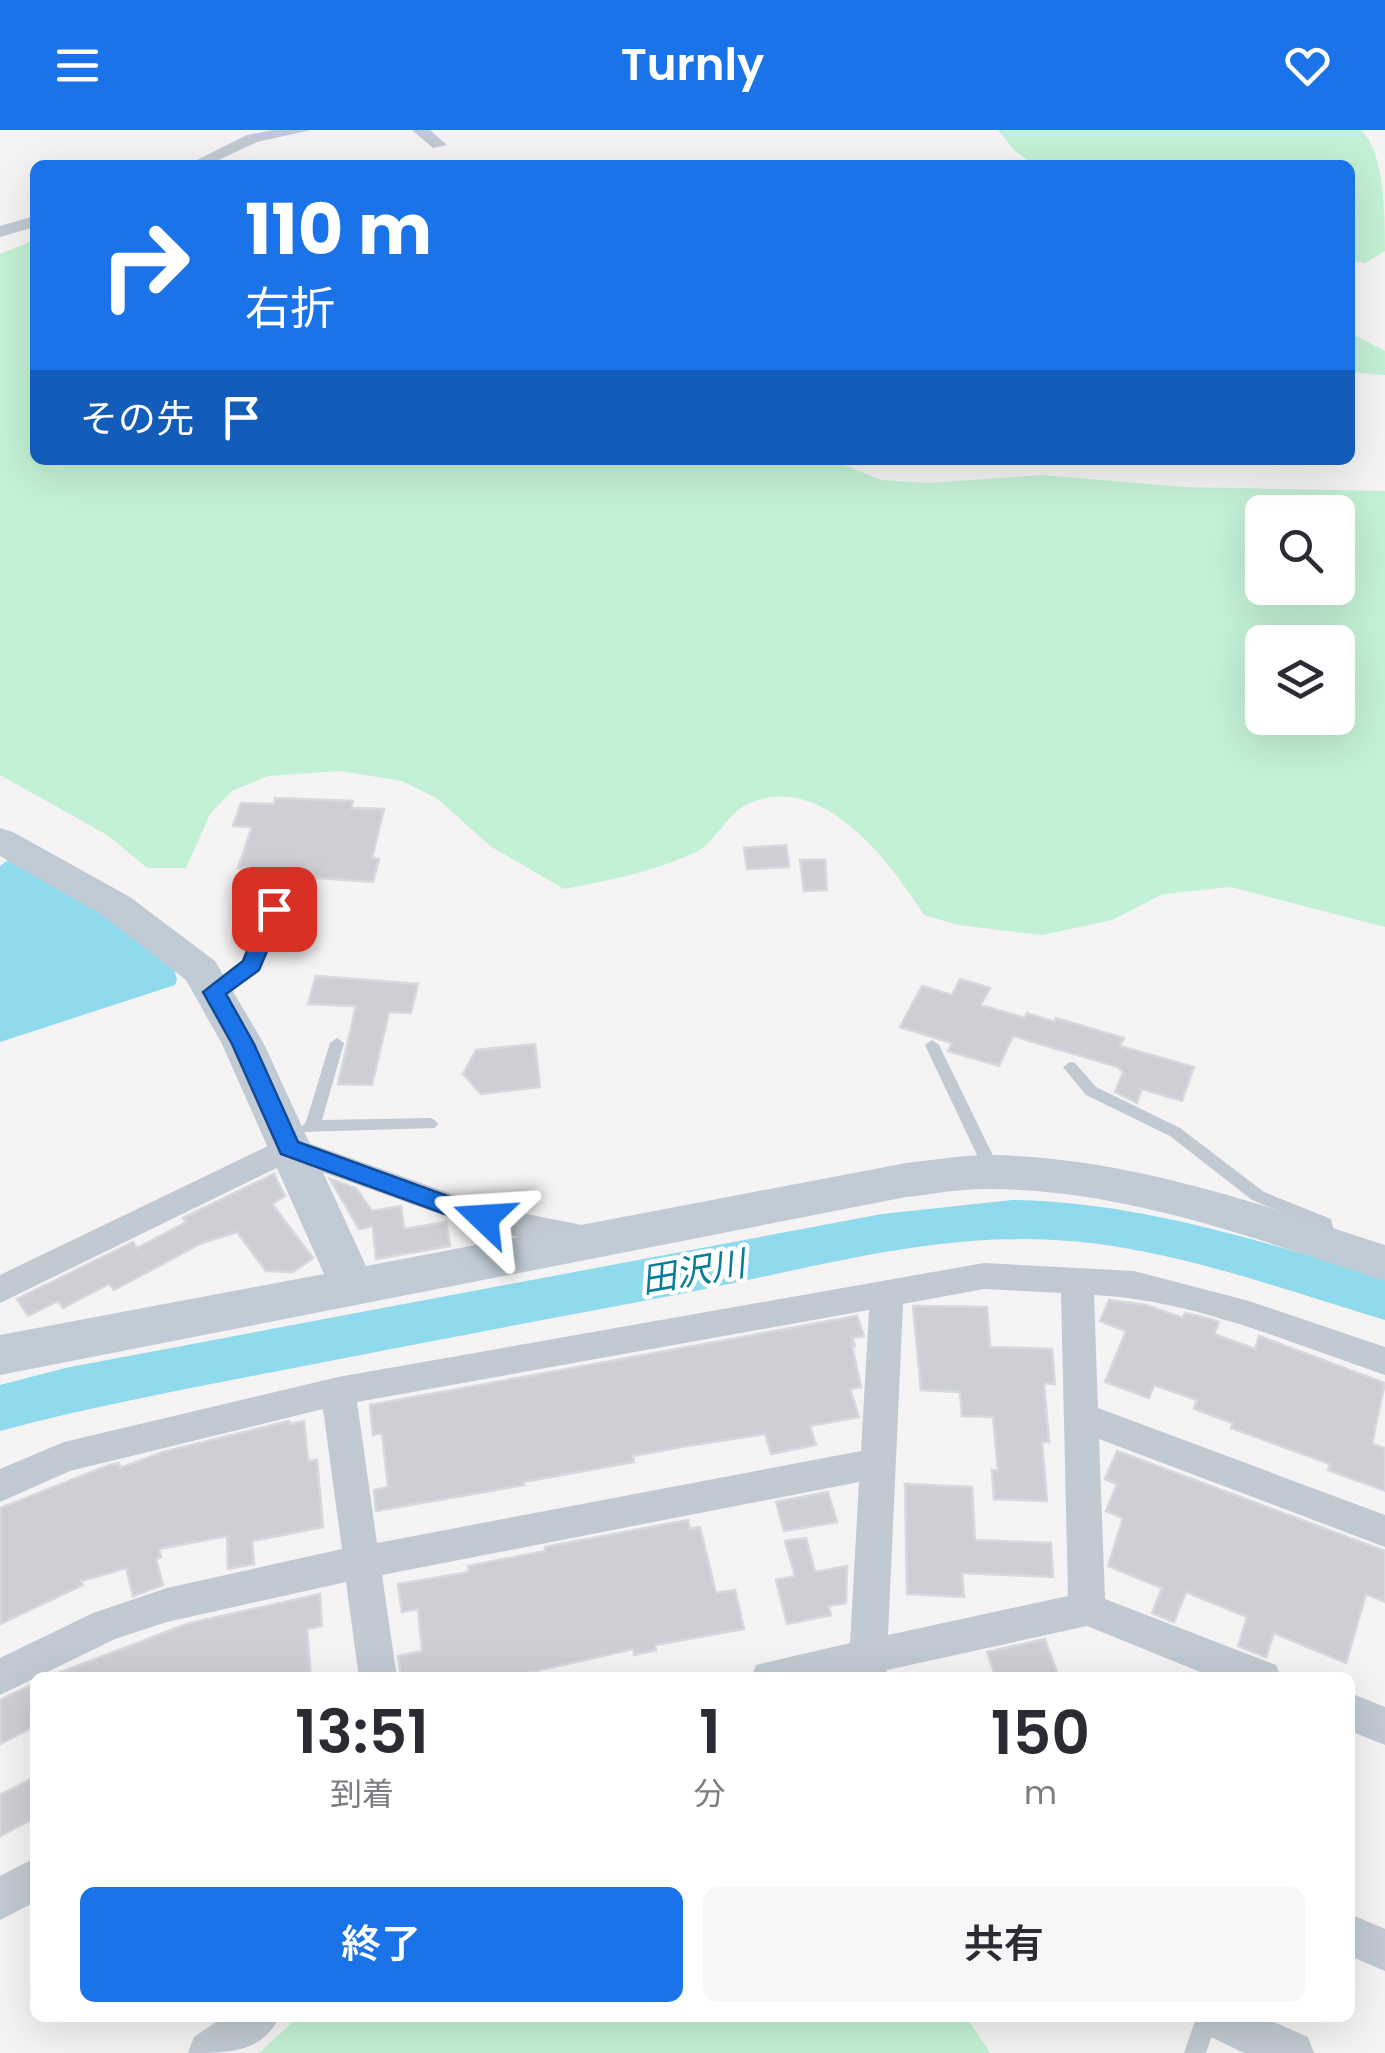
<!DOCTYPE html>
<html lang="ja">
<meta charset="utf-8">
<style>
:root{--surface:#fff;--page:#f7f7f7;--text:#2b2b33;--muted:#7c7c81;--accent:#1a73e8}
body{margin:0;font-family:Poppins,"Noto Sans JP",sans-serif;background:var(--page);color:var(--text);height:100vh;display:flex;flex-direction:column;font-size:38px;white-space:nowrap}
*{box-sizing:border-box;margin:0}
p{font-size:32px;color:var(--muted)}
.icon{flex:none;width:55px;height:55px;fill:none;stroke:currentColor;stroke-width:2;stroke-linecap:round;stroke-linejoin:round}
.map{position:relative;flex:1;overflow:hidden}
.side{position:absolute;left:30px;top:1542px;width:1325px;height:350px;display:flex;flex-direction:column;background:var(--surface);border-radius:15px;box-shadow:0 10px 40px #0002}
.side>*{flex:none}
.banner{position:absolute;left:30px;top:30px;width:1325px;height:305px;border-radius:15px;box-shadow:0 10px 40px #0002;background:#1a73e8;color:#fff;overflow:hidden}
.tools{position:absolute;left:1245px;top:365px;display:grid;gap:20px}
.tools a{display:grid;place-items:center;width:110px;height:110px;border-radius:15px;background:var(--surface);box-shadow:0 10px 40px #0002;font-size:50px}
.pin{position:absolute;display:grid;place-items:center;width:85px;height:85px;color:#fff;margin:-42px;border-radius:20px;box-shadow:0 5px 15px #0006}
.me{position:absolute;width:110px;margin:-55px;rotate:290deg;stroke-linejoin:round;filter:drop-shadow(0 0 8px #0008)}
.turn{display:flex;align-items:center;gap:35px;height:210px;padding:0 50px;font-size:45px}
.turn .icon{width:130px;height:130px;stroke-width:2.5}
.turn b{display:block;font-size:70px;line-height:85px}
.then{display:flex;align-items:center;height:95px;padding:0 50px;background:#0003;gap:20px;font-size:38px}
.eta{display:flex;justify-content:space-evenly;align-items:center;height:170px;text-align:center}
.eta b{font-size:60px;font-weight:600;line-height:70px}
.action{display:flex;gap:20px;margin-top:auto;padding:20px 50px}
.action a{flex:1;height:115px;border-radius:15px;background:var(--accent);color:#fff;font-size:40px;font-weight:600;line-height:115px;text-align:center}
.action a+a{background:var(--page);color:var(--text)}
header{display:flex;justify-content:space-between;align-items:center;height:130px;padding:0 50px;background:var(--accent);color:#fff;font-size:45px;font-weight:600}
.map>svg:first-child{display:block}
</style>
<header><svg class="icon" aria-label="menu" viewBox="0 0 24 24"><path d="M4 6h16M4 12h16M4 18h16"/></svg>Turnly<svg class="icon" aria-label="heart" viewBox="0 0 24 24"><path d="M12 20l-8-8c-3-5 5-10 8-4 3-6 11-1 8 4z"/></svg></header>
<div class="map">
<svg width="1385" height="1923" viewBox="0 0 1385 1923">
<rect width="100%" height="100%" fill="#f5f3f3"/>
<g fill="#c3f1d5" fill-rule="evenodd">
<path d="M 998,0 L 1361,0 C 1385,22 1385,88 1385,121 L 1365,133 L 1350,131 L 1350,35 L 1034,35 L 1015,21 Z"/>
<path d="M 35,110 L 35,330 L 832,330 L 881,350 L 928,353 L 1043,345 L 1183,357 L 1385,361 L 1385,797 L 1231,757 L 1163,764 L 1112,790 L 1042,805 L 958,795 L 924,785 C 890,732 821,638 746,675 C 726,685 716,712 696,722 C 653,742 610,750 564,759 L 490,716 L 438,669 L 402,651 L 340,641 L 268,646 L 232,661 L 210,684 L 186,738 L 147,738 L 109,706 L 0,645 L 0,124 ZM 1262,382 L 1338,382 L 1338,458 L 1262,458 ZM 1338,512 L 1338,588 L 1262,588 L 1262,512 Z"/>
<polygon points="1350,203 1385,221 1385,245 1350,242"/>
<polygon points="297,1888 967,1888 990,1923 259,1923"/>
</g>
<polygon fill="#90daee" points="8,730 120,790 174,840 177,849 175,855 0,912 0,736"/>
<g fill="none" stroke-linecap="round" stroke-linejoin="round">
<path fill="#90daee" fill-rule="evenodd" d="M 1012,1070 C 1141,1072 1262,1112 1385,1148 L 1385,1190 C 1277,1158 1168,1116 1055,1110 C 927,1102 799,1142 675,1165 C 541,1190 407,1216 273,1242 C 182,1260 90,1277 0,1301 L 0,1255 L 65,1238 L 882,1084 Z"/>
</g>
<g fill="#cdcfd5" stroke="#d7d9de" stroke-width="2.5">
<polygon points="275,668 353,671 351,678 384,679 372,728 379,729 373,752 264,744 265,739 238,738 252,697 233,696 241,673 274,674"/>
<polygon points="786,715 789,737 747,739 744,718"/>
<polygon points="800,730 825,730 827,760 804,761"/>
<polygon points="316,846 418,854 411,883 389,882 372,955 338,954 356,876 308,874"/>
<polygon points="960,849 990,858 981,875 1025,888 1027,883 1055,892 1056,888 1124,908 1120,916 1194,937 1182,971 1142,959 1137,973 1115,962 1123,942 1118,937 1013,906 999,936 948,921 952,913 900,897 922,856 952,865"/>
<polygon points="535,914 540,957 481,964 463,944 476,920"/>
<polygon points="274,1044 285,1066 272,1074 313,1128 293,1142 266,1141 237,1102 202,1113 114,1160 109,1154 63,1178 58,1171 28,1186 17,1169 133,1112 137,1118 186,1092 183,1088"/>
<polygon points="330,1049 356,1058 372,1081 401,1076 404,1099 446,1092 450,1116 376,1129 373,1096 359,1099"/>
<polygon points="1109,1170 1146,1175 1183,1188 1185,1183 1210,1189 1219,1192 1214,1204 1255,1219 1259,1206 1385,1253 1372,1314 1385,1318 1385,1361 1328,1340 1330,1334 1231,1298 1233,1293 1194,1279 1197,1270 1154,1255 1149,1268 1105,1252 1126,1201 1100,1191"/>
<polygon points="913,1176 987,1177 990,1217 1052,1219 1055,1254 1044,1253 1049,1312 1042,1312 1047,1371 994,1369 992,1340 998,1341 993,1287 962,1286 960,1262 921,1260"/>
<polygon points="857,1186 864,1206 852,1208 855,1216 852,1216 861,1257 850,1259 859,1287 810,1296 816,1315 771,1324 765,1304 687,1316 633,1326 634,1332 523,1352 524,1355 376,1381 374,1360 388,1357 382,1303 373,1305 370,1275"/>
<polygon points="289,1291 290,1294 304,1291 308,1331 317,1330 323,1397 252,1411 254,1434 228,1439 227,1406 159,1419 161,1427 156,1429 163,1455 133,1466 126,1438 81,1451 83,1455 0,1494 0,1378 109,1335 119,1333 120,1338 163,1322"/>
<polygon points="1117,1321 1385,1421 1385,1472 1366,1464 1346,1533 1274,1503 1266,1527 1238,1516 1247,1487 1186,1462 1174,1492 1152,1483 1162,1458 1108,1436 1123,1388 1106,1381 1117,1354 1105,1349"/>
<polygon points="905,1354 972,1357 975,1410 1051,1413 1053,1447 962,1443 964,1467 907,1464"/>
<polygon points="828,1362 837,1392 784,1401 776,1372"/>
<polygon points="688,1390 690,1399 700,1397 716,1463 735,1460 744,1499 655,1515 656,1520 634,1525 633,1519 505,1548 401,1548 398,1526 422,1521 418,1479 402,1482 398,1454 469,1442 468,1436 545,1421 545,1417"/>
<polygon points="806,1408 815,1442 847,1436 846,1473 828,1476 831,1485 787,1494 776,1450 795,1446 785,1411"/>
<polygon points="320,1464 322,1496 307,1499 311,1548 45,1548 190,1493"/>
<polygon points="1045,1509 1059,1548 996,1548 987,1522"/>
<polygon points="35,1553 35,1596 0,1614 0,1570"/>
<polygon points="35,1647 35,1688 0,1706 0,1665"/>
</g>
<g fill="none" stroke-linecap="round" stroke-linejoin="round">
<g fill="#c1cad2" fill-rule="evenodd">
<polygon points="286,747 293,751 256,838 219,866 209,866 207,862 209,858 245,832 279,751"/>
<polygon points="337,908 344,913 322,990 430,988 435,990 438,994 435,998 303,1002 300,998 306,992 330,913"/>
<polygon points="932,910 939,915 1001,1042 999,1046 987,1046 985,1042 925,915"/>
<polygon points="1070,932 1075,933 1096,957 1180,998 1264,1062 1331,1089 1337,1114 1335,1118 1323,1118 1318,1097 1252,1070 1170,1006 1086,965 1063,937"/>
<polygon points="1196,1888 1218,1888 1206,1923 1184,1923"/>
</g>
<g fill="#c1cad2" fill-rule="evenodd">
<polygon points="273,0 311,0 257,12 208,35 187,35 247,5"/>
<polygon points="412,0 430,0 447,15 433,18"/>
<polygon points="35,86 35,97 0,107 0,96"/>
<polygon points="289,1006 486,1076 592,1097 603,1101 608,1110 603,1119 592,1123 484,1100 291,1031 0,1173 0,1145"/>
<path d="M 984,1133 L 1134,1141 L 1249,1171 L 1385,1217 L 1385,1245 C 1291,1213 1194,1170 1094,1165 L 1098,1278 L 1385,1385 L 1385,1417 L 1099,1309 L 1105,1469 L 1276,1535 L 1281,1548 L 1215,1548 L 1087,1496 L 887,1540 L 886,1548 L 751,1548 L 756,1535 L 850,1513 L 859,1352 L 382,1445 L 397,1548 L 359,1548 L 346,1452 L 167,1492 L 115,1509 L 0,1565 L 0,1528 L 93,1483 L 167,1458 L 342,1419 L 323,1279 L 70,1341 L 0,1372 L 0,1339 L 64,1312 L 338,1247 ZM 984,1159 L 1061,1163 L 1068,1466 L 888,1505 L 903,1174 ZM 869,1180 L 861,1321 L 377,1413 L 357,1272 Z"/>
<polygon points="1350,1563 1385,1577 1385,1615 1350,1601"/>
<polygon points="35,1728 35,1772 0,1790 0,1746"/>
<polygon points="1350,1784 1385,1799 1385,1841 1350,1826"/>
<path d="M 222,1888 L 279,1888 C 261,1923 227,1923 188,1923 L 194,1907 Z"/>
<polygon points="1196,1888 1265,1888 1308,1907 1314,1923 1244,1923 1203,1903"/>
</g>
<path fill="#c1cbd6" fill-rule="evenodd" d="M 0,698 L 13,702 L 130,767 L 215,831 L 264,914 L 366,1136 L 906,1033 C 934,1030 962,1025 990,1025 C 1127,1027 1257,1073 1385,1115 L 1385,1151 C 1256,1109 1128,1060 990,1059 C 962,1058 934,1064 906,1067 L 0,1245 L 0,1205 L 324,1144 L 222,914 L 186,850 L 102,785 L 0,726 Z"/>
</g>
<polygon fill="#1a73e8" stroke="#114b97" stroke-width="2.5" points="274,772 285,779 259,840 226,864 254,914 298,1012 492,1082 496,1088 492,1095 475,1095 281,1024 232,914 203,862 243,831 264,779"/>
<g text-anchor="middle" stroke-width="9" stroke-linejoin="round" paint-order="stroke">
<g font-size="35" font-style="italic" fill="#0c7c9b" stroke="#fff">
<text transform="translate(693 1142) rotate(-10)" y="12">田沢川</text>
</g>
</g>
</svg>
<div class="tools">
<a><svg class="icon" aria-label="search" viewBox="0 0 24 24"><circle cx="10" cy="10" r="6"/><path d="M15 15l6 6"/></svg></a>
<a><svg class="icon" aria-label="layers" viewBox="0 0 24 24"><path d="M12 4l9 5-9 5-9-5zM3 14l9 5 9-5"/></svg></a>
</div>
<div class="pin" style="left:274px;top:779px;background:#d93025"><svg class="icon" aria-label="arrive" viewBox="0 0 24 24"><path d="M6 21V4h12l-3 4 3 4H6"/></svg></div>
<svg class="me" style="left:484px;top:1088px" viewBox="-20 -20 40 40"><path d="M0-17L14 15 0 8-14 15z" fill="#1a73e8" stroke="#fff" stroke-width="4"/></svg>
<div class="banner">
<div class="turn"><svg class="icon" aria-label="right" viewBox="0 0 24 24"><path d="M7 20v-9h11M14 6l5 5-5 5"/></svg><div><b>110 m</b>右折</div></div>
<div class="then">その先<svg class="icon" aria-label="arrive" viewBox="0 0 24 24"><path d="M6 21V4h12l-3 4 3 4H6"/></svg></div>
</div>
<section class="side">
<div class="eta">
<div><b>13:51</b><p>到着</p></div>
<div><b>1</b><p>分</p></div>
<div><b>150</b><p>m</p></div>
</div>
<div class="action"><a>終了</a><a>共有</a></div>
</section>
</div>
